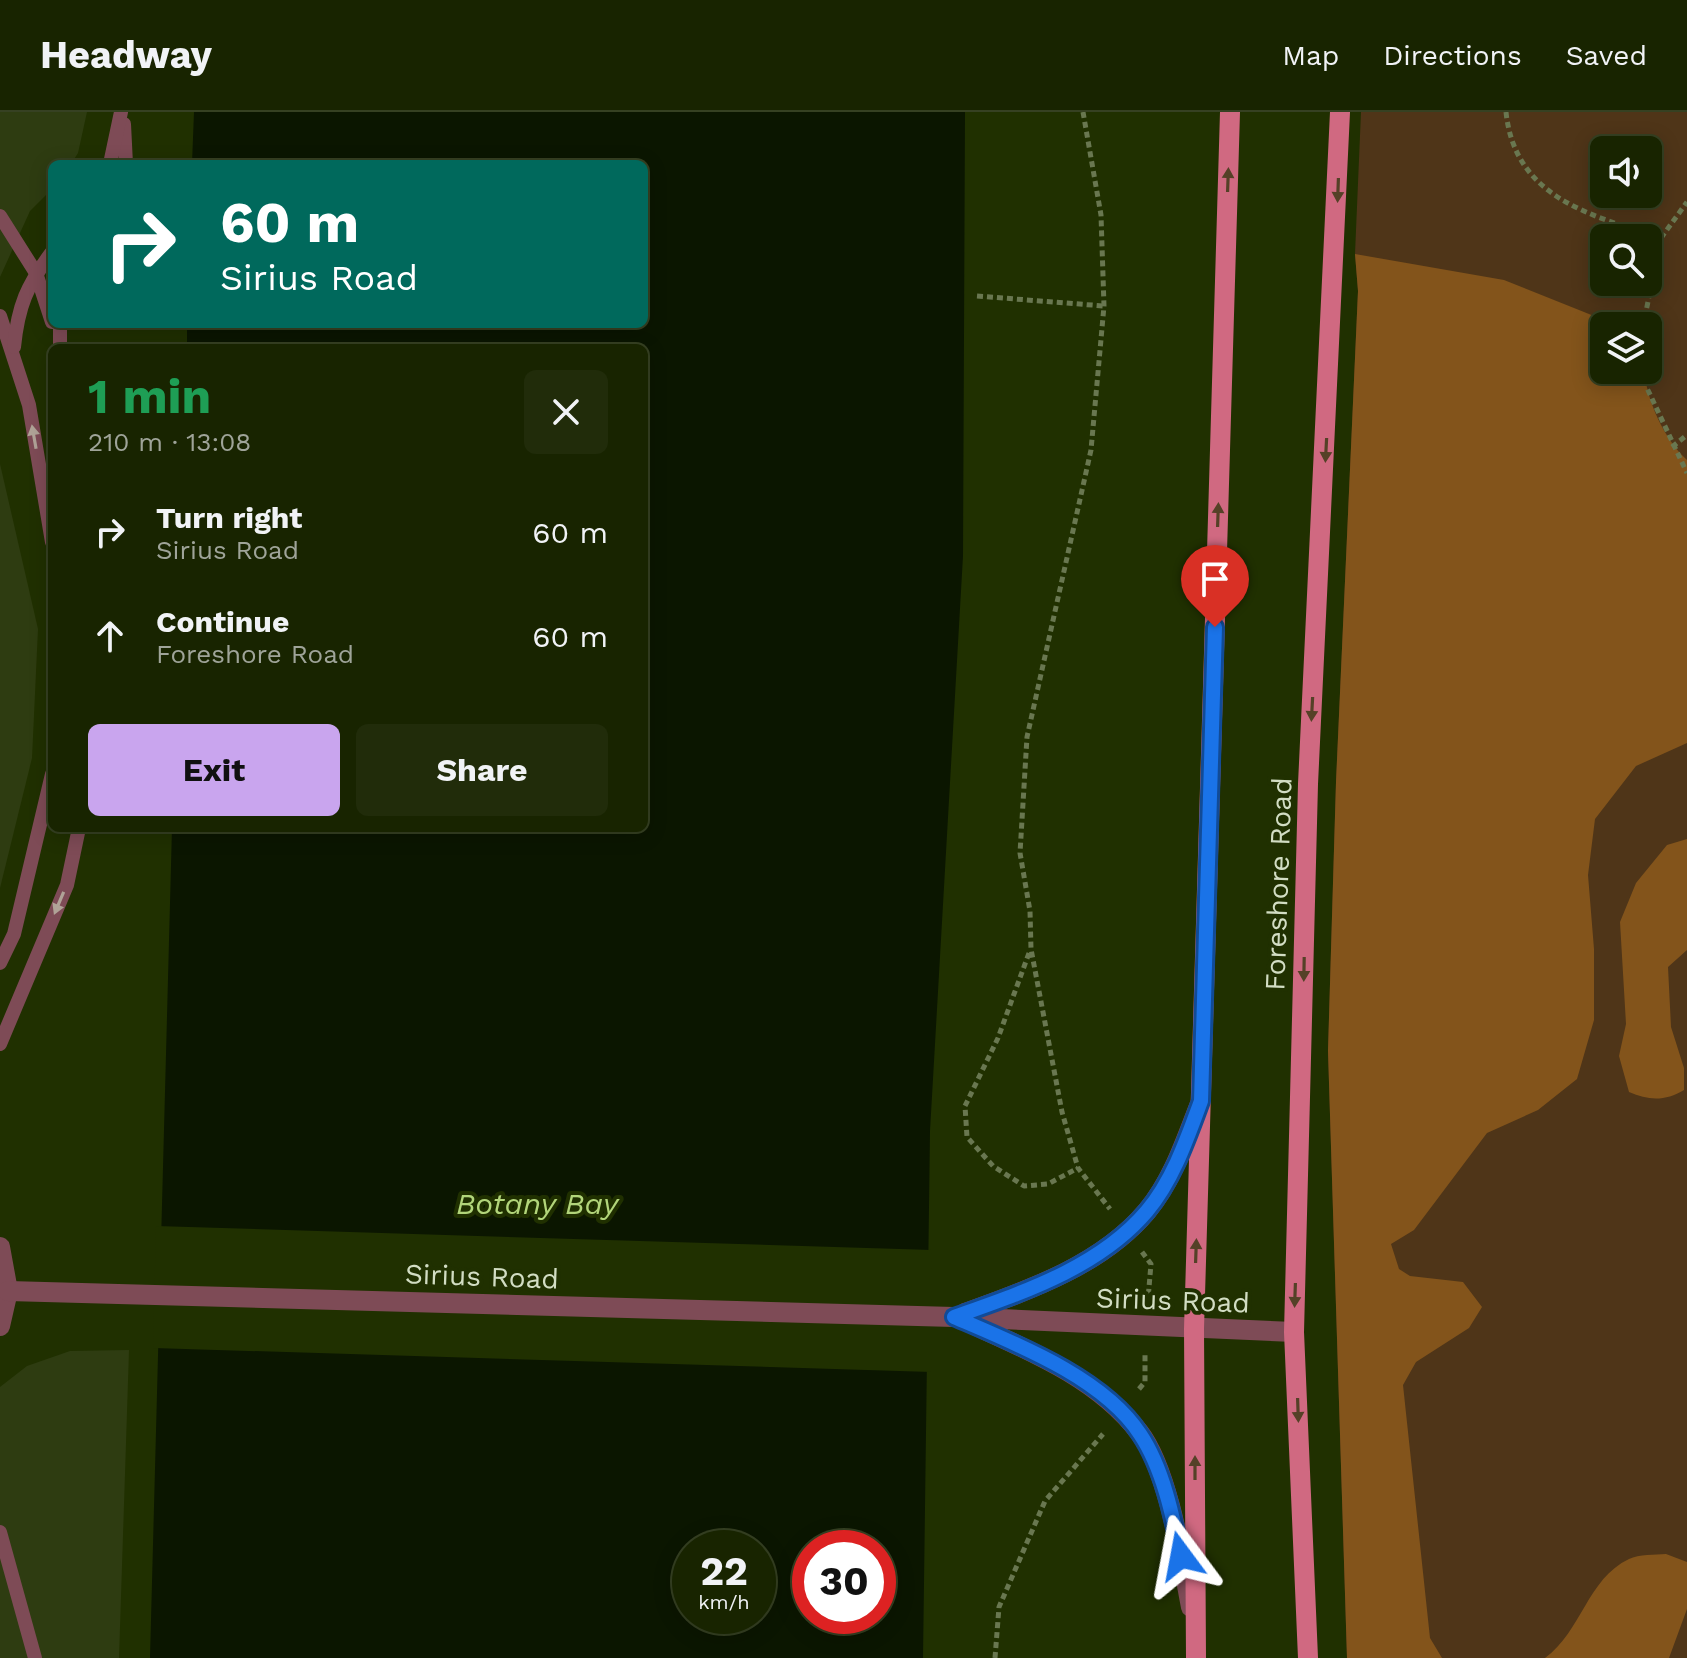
<!DOCTYPE html>
<meta charset="utf-8">
<style>
:root{--surface:#182400;--page:#212c0a;--text:#f1f3f6;--muted:#9fa499;--line:#364122;--accent:#c9a5ee}
body{margin:0;font-family:"Work Sans",sans-serif;background:var(--page);color:var(--text);height:100vh;display:flex;flex-direction:column;font-size:30px;white-space:nowrap}
*{box-sizing:border-box;margin:0}
p{font-size:26px;color:var(--muted)}
.icon{flex:none;width:44px;height:44px;fill:none;stroke:currentColor;stroke-width:2;stroke-linecap:round;stroke-linejoin:round}
.map{position:relative;flex:1;overflow:hidden}
.details{position:absolute;left:48px;top:232px;width:600px;height:488px;display:flex;flex-direction:column;background:var(--surface);border-radius:12px;box-shadow:0 4px 20px #0003,0 0 0 2px var(--line)}
.details>*{flex:none}
.banner{position:absolute;left:48px;top:48px;width:600px;height:168px;border-radius:12px;box-shadow:0 4px 20px #0003,0 0 0 2px var(--line);background:#00695c;color:#fff;overflow:hidden}
.fabs{position:absolute;left:1590px;top:24px;display:grid;gap:16px}
.fabs a{display:grid;place-items:center;width:72px;height:72px;border-radius:12px;background:var(--surface);box-shadow:0 4px 20px #0003,0 0 0 2px var(--line);font-size:40px}
.speed{position:absolute;left:672px;top:1418px;display:flex;gap:16px;font-size:40px;font-weight:700;text-align:center}
.speed>*{display:grid;place-content:center;width:104px;height:104px;border-radius:50%;background:var(--surface);box-shadow:0 4px 20px #0003,0 0 0 2px var(--line);line-height:1}
.speed small{font-size:20px;font-weight:400}
.speed .limit{border:12px solid #d22;background:#fff;color:#111}
.pin{position:absolute;display:grid;place-items:center;width:68px;height:68px;color:#fff;margin:-82px -34px;border-radius:50% 50% 50% 0;rotate:-45deg;box-shadow:0 0 8px #0007}
.pin .icon{rotate:45deg}
.me{position:absolute;width:88px;margin:-44px;rotate:347deg;stroke-linejoin:round;filter:drop-shadow(0 0 6px #0008)}
.turn{display:flex;align-items:center;gap:28px;height:168px;padding:0 40px;font-size:36px}
.turn .icon{width:104px;height:104px;stroke-width:2.5}
.turn b{display:block;font-size:56px;line-height:68px}
.round{display:grid;place-items:center;flex:none;width:84px;height:84px;border-radius:12px;background:var(--page)}
.overview{display:flex;align-items:center;justify-content:space-between;height:136px;padding:0 40px}
h1{font-size:48px;font-weight:700;line-height:60px;color:#1e9e55}
.action{display:flex;gap:16px;margin-top:auto;padding:16px 40px}
.action a{flex:1;height:92px;border-radius:12px;background:var(--accent);color:#111;font-size:32px;font-weight:700;line-height:92px;text-align:center}
.action a+a{background:var(--page);color:var(--text)}
ul{padding:0;list-style:none}
li{display:flex;align-items:center;gap:24px;height:104px;padding:0 40px}
li div{flex:1}
li b{display:block;font-size:30px}
li em{font-style:normal}
header{display:flex;align-items:center;gap:48px;box-sizing:border-box;height:112px;padding:0 40px;background:var(--surface);border-bottom:2px solid var(--line)}
header strong{font-size:38px}
nav{display:flex;gap:44px;margin-inline-start:auto;font-size:28px}
.map>svg:first-child{display:block}
</style>
<header>
<strong>Headway</strong>
<nav><a>Map</a><a>Directions</a><a>Saved</a></nav>
</header>
<div class="map">
<svg width="1687" height="1546" viewBox="0 0 1687 1546">
<rect width="100%" height="100%" fill="#203000"/>
<g fill="#2e3c11">
<polygon points="0,0 87,0 78,41 71,52 52,52 52,77 30,99 0,165"/>
<polygon points="0,352 38,517 32,646 0,776"/>
<polygon points="129,1238 119,1546 0,1546 0,1275 27,1254 70,1239"/>
</g>
<path fill="#4f3518" fill-rule="evenodd" d="M 1361,0 L 1687,0 L 1687,1546 L 1347,1546 L 1328,939 L 1336,670 L 1358,179 L 1355,142 ZM 1604,38 L 1648,38 L 1648,82 L 1604,82 ZM 1604,126 L 1648,126 L 1648,170 L 1604,170 ZM 1604,214 L 1648,214 L 1648,258 L 1604,258 Z"/>
<g fill="#83541b">
<path d="M 1355,142 L 1504,168 L 1619,214 L 1604,214 L 1604,258 L 1644,258 C 1647,289 1664,327 1687,348 L 1687,631 L 1636,654 L 1595,707 L 1588,763 L 1594,837 L 1594,908 L 1577,967 L 1538,998 L 1487,1021 L 1414,1118 L 1391,1132 L 1399,1157 L 1410,1164 L 1463,1170 L 1482,1195 L 1469,1216 L 1416,1250 L 1403,1273 L 1430,1526 L 1442,1546 L 1347,1546 L 1328,939 L 1336,670 L 1358,179 Z"/>
<path d="M 1687,727 L 1687,838 L 1668,855 L 1671,915 L 1684,956 L 1684,978 C 1666,989 1649,989 1629,980 L 1619,944 L 1626,912 L 1620,810 L 1636,771 L 1667,733 Z"/>
<path d="M 1666,1442 L 1687,1450 L 1687,1497 L 1669,1546 L 1545,1546 C 1582,1519 1587,1467 1629,1447 C 1639,1442 1655,1443 1666,1442 Z"/>
</g>
<path fill="#0b1600" fill-rule="evenodd" d="M 194,0 L 965,0 L 963,444 L 930,1019 L 923,1546 L 150,1546 L 172,716 L 644,716 L 644,236 L 187,236 L 187,212 L 644,212 L 644,52 L 192,52 ZM 690,1436 L 758,1436 L 758,1504 L 690,1504 ZM 810,1436 L 878,1436 L 878,1504 L 810,1504 Z"/>
<polygon fill="#203000" points="156,1114 932,1138 931,1260 153,1236"/>
<g fill="none" stroke-linecap="round" stroke-linejoin="round">
<g stroke="#697750" stroke-width="5" stroke-dasharray="6 4" stroke-linecap="butt">
<polyline points="1083,0 1101,103 1104,194 1091,338 1027,625 1020,741 1030,799 1031,837 1062,1000 1078,1056 1110,1097"/>
<path d="M 1506,0 C 1515,86 1590,103 1661,126 L 1643,214"/>
<polyline points="1661,126 1687,90"/>
<polyline points="977,184 1104,194"/>
<polyline points="1644,258 1646,274 1687,361"/>
<polyline points="1672,335 1687,323"/>
<polyline points="1029,841 998,926 965,994 967,1025 993,1054 1024,1074 1048,1072 1078,1056"/>
<polyline points="1142,1140 1151,1152 1148,1187"/>
<polyline points="1139,1277 1145,1270 1145,1241"/>
<polyline points="995,1546 999,1495 1045,1389 1103,1322"/>
</g>
<g stroke="#7e4b56" stroke-width="14">
<polyline points="124,12 126,52"/>
<polyline points="110,52 121,0"/>
<polyline points="0,104 36,161 52,210"/>
<polyline points="0,204 29,293 52,430"/>
<path d="M 14,235 C 18,194 27,173 52,140"/>
<polyline points="60,236 60,212"/>
<polyline points="0,851 14,822 52,662"/>
<polyline points="0,932 67,773 79,716"/>
<polyline points="0,1420 35,1546"/>
</g>
<g stroke="#7e4b56" stroke-width="20">
<polyline points="0,1135 8,1179 0,1214"/>
<polyline points="8,1179 954,1205 1294,1220"/>
<path d="M 965,1201 C 1029,1178 1102,1153 1147,1099 C 1172,1069 1185,1030 1199,994"/>
<path d="M 965,1209 C 1026,1237 1097,1265 1139,1320 C 1168,1357 1182,1448 1191,1495"/>
</g>
<g stroke="#d06981" stroke-width="20">
<polyline points="1196,1546 1194,1217 1230,0"/>
<polyline points="1308,1546 1294,1220 1308,672 1340,0"/>
</g>
</g>
<defs><path id="oneway-solid" d="M-6-.8H1V-3.2L6.5 0L1 3.2V.8H-6Z" transform="scale(2)"/></defs>
<g fill="#554127">
<use href="#oneway-solid" transform="translate(1228 68) rotate(-88)"/>
<use href="#oneway-solid" transform="translate(1338 78) rotate(92)"/>
<use href="#oneway-solid" transform="translate(1326 338) rotate(93)"/>
<use href="#oneway-solid" transform="translate(1218 403) rotate(-88)"/>
<use href="#oneway-solid" transform="translate(1312 597) rotate(93)"/>
<use href="#oneway-solid" transform="translate(1304 857) rotate(91)"/>
<use href="#oneway-solid" transform="translate(1196 1139) rotate(-88)"/>
<use href="#oneway-solid" transform="translate(1295 1183) rotate(92)"/>
<use href="#oneway-solid" transform="translate(1298 1298) rotate(88)"/>
<use href="#oneway-solid" transform="translate(1195 1356) rotate(-90)"/>
</g>
<g fill="#b0a397">
<use href="#oneway-solid" transform="translate(34 325) rotate(-100)"/>
<use href="#oneway-solid" transform="translate(59 791) rotate(113)"/>
</g>
<g fill="none" stroke-linecap="round" stroke-linejoin="round">
<g stroke="#114b97" stroke-width="20">
<path id="route" d="M 1181,1444 C 1173,1405 1163,1356 1140,1322 C 1103,1265 1014,1231 954,1205 C 1021,1181 1099,1156 1147,1099 C 1173,1068 1187,1027 1201,989 L 1215,515"/>
</g>
<use href="#route" stroke="#1a73e8" stroke-width="14"/>
</g>
<g text-anchor="middle" stroke-width="8" stroke-linejoin="round" paint-order="stroke">
<g font-size="28" fill="#d2ddc3" stroke="#203000">
<text transform="translate(1278 772) rotate(-88)" y="10">Foreshore Road</text>
<text transform="translate(482 1164) rotate(2)" y="10">Sirius Road</text>
<text transform="translate(1173 1188) rotate(2)" y="10">Sirius Road</text>
</g>
<g font-size="30" font-style="italic" fill="#b2d57a" stroke="#203000">
<text x="537" y="1102">Botany Bay</text>
</g>
</g>
</svg>
<div class="fabs">
<a><svg class="icon" aria-label="sound" viewBox="0 0 24 24"><path d="M4 9h4l5-4v14l-5-4H4zM17 9q2 3 0 6"/></svg></a>
<a><svg class="icon" aria-label="search" viewBox="0 0 24 24"><circle cx="10" cy="10" r="6"/><path d="M15 15l6 6"/></svg></a>
<a><svg class="icon" aria-label="layers" viewBox="0 0 24 24"><path d="M12 4l9 5-9 5-9-5zM3 14l9 5 9-5"/></svg></a>
</div>
<div class="speed"><div>22<small>km/h</small></div><div class="limit">30</div></div>
<div class="pin" style="left:1215px;top:515px;background:#d93025"><svg class="icon" aria-label="arrive" viewBox="0 0 24 24"><path d="M6 21V4h12l-3 4 3 4H6"/></svg></div>
<svg class="me" style="left:1181px;top:1444px" viewBox="-20 -20 40 40"><path d="M0-17L14 15 0 8-14 15z" fill="#1a73e8" stroke="#fff" stroke-width="4"/></svg>
<div class="banner">
<div class="turn"><svg class="icon" aria-label="right" viewBox="0 0 24 24"><path d="M7 20v-9h11M14 6l5 5-5 5"/></svg><div><b>60 m</b>Sirius Road</div></div>
</div>
<section class="details">
<div class="overview"><div><h1>1 min</h1><p>210 m · 13:08</p></div><a class="round"><svg class="icon" aria-label="close" viewBox="0 0 24 24"><path d="M6 6l12 12M18 6L6 18"/></svg></a></div>
<ul>
<li><svg class="icon" aria-label="right" viewBox="0 0 24 24"><path d="M7 20v-9h11M14 6l5 5-5 5"/></svg><div><b>Turn right</b><p>Sirius Road</p></div><em>60 m</em></li>
<li><svg class="icon" aria-label="ahead" viewBox="0 0 24 24"><path d="M12 20V5M6 11l6-6 6 6"/></svg><div><b>Continue</b><p>Foreshore Road</p></div><em>60 m</em></li>
</ul>
<div class="action"><a>Exit</a><a>Share</a></div>
</section>
</div>
